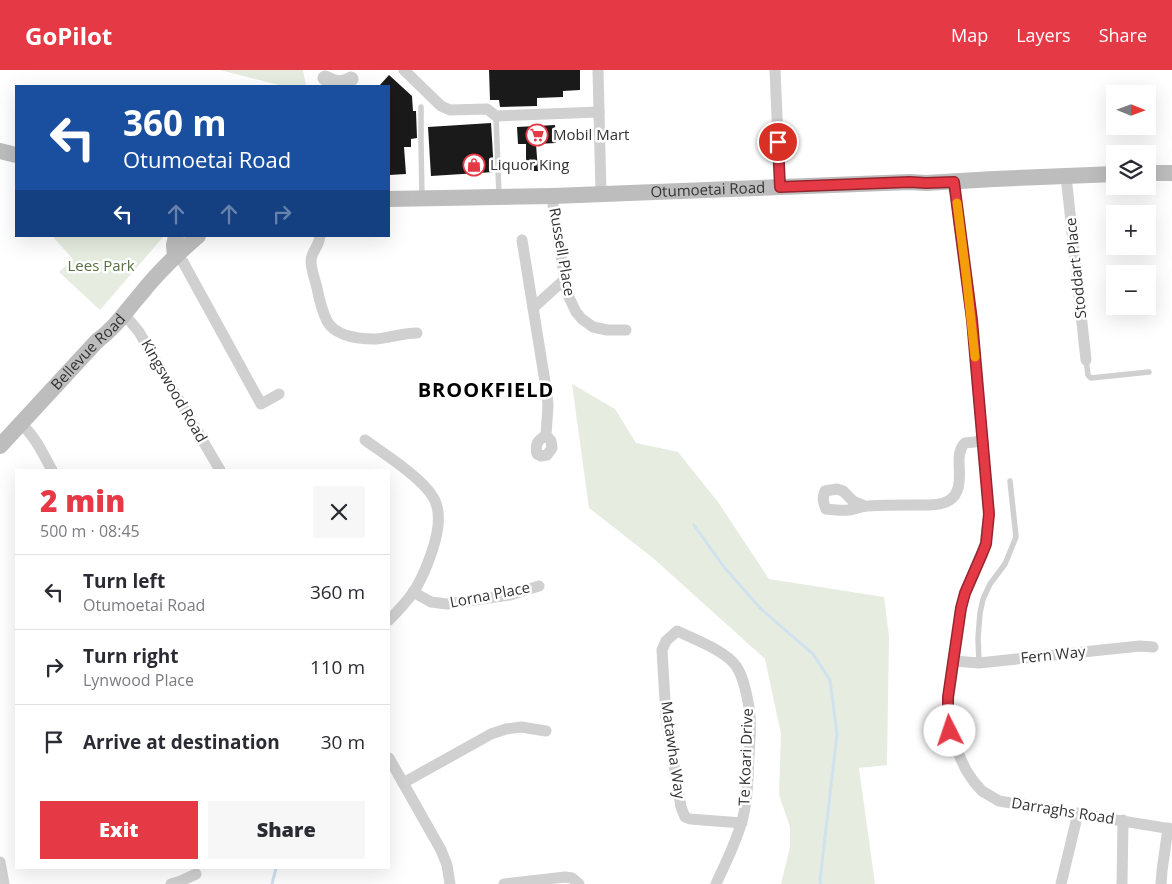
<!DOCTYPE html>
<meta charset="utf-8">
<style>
:root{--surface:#fff;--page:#f7f7f7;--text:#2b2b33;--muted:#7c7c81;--line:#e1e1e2;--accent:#e63946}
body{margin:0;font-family:"Open Sans",sans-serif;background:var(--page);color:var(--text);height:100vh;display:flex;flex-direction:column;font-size:19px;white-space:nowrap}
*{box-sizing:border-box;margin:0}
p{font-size:16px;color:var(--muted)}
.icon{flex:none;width:28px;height:28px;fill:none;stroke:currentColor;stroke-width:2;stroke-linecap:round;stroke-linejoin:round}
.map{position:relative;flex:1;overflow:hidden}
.sheet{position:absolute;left:15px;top:399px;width:375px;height:400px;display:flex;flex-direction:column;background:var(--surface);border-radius:0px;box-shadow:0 5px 20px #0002}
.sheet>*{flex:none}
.top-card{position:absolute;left:15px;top:15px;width:375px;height:152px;border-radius:0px;box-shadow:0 5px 20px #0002;background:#1a4fa0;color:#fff;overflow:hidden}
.needle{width:32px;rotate:91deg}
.tools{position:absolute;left:1106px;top:15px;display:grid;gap:10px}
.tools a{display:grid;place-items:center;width:50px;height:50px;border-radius:0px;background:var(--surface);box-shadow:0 5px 20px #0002;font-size:25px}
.pin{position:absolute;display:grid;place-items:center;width:42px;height:42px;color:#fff;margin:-21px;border:2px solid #fff;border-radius:50%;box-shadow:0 1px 5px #0007}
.me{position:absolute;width:55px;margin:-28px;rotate:356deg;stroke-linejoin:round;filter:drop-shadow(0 0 4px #0008)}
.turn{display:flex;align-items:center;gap:18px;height:105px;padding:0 25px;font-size:22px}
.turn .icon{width:65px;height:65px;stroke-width:2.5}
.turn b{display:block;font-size:35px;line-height:42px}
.lanes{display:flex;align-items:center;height:48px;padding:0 25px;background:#0003;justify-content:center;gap:25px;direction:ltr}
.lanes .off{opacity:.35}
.round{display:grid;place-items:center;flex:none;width:52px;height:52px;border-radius:0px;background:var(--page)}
.headline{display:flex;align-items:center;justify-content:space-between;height:85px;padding:0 25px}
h1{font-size:30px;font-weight:800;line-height:38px;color:var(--accent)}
.primary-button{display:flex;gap:10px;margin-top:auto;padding:10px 25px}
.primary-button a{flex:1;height:58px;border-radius:0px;background:var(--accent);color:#fff;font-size:20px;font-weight:800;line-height:58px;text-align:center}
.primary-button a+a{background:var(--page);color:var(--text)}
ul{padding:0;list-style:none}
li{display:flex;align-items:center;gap:15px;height:75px;padding:0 25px;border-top:1px solid var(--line)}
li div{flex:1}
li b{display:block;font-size:19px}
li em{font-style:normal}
header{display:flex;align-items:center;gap:30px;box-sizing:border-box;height:70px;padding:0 25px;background:var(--accent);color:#fff}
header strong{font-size:24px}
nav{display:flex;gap:28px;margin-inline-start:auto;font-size:18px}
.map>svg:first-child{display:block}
</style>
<header>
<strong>GoPilot</strong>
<nav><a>Map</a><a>Layers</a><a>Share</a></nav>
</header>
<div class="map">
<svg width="1172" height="814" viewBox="0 0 1172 814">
<rect width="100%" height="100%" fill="#fff"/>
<g fill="#e6ecdf">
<polygon points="220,0 303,0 306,16 283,16"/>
<polygon points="55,166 164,166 100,240 59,202 73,189 54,168"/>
<polygon points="572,314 615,339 636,373 678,382 718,432 769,509 884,527 889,566 887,695 859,698 875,814 781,814 790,777 790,757 779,725 781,664 765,589 653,488 589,438"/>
</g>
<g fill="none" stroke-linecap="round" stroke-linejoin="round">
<g stroke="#cfe2ee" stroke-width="3">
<polyline points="694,455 724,497 761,539 813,584 830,610 837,664 820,810 821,814"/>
<polyline points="272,814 276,798"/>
</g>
</g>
<g fill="#1a1a1a">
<polygon points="489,0 580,0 580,20 563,21 563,27 537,28 537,36 500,37 499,30 490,30"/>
<polygon points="389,5 412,26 413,41 416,41 417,68 411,69 411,77 404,77 406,104 389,105 389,16 379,16"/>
<polygon points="491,53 494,102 431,106 428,57"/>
<polygon points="555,55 556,73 536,74 538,101 526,101 526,74 518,74 517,57"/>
</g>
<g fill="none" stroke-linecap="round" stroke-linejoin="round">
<g stroke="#d0d0d0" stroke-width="5.5">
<polyline points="421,37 421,73 422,126"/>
<polyline points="496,46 499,126"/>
<polyline points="1086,290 1088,305 1091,308 1149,302"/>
<polyline points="979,593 978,568 980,543 983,529 990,514 1005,494 1016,467 1010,411"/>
</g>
<g stroke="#d0d0d0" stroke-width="11">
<polyline points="404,0 441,36 450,40 487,39 496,46 599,42"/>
<polyline points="598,0 601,124"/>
<polyline points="775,0 780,117"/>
<polyline points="1066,106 1086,290"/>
<polyline points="954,112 972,250 989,444 985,474 965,523 961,538 949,627 948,640 948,652 952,670 966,700 974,712 982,721 999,731 1172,759"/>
<polyline points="553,126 553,135 567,223 576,242 582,249 593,257 607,260 626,260"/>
<path d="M 320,166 C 319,177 311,182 311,191 C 311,200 315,209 317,218 C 319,228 322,241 327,251 C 336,267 359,269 375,269 C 389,268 403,263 417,263"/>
<path d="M 522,170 L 547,324 L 548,336 L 546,365 L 551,371 L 552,378 L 547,385 L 541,386 L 537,384 C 535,374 537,371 546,365"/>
<polyline points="175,186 183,192 261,334 279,324"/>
<polyline points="533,238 564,210"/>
<polyline points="123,246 130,251 139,262 220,400"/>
<path d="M 21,354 C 35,366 43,384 52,400"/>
<path d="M 365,370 C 384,384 421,407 433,427 C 438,435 439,446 438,456 C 436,475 423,509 412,524 C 405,534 397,542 389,550"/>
<path d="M 865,436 L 853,431 L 843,421 L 837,419 L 825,421 C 822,428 823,432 826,439 C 834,440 842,441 849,440 C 856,439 862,436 868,436 C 884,435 900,435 915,435 C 925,435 937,436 946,432 C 951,430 955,426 957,421 C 964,406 953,384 965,373 L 983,371"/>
<polyline points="413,522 431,532 447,534 510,525 539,516"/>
<polyline points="954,591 979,593 1140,576 1153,577"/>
<polyline points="389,688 441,780 447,795 450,814"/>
<polyline points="403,713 491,664 506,659 521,657 546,661"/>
<polyline points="0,792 4,814"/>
<polyline points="171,814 181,811 196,804"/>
<polyline points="504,814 565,807 572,808 579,814"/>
<path d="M 716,814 C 725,794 735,775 741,754 C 748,732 748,708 749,686 C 750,668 752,649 748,632 C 746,621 743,606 736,596 C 726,581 694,569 677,561 L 666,571 L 662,580 L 666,647 L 681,737 L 685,747 L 690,749 L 742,753"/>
<polyline points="1061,814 1078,743"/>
<polyline points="1122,814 1123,750"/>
<polyline points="1161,814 1162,801 1168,758"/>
</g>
<path stroke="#d0d0d0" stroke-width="15" d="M 325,8 C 335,13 342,15 351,9"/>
<g stroke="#bdbdbd" stroke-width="16">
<polyline points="0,81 16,85"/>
<polyline points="1148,103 1172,103"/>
<path id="s1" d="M 389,129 L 553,126 L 910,112 L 926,113 L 994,109 L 1115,104"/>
<polyline points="175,186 174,175 176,166"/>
<path id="s2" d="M 0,376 L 97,271 C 116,257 125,242 140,225 C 157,203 177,184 198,166"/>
</g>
</g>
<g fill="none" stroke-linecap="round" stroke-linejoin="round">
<g stroke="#96252e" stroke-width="12">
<polyline id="route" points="778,72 780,117 910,112 926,113 954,112 972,250 989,444 986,474 982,484 965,523 961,538 948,627 948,652 950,661"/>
</g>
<use href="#route" stroke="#e63946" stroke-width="9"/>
<polyline stroke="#f59e0b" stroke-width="9" points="957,133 966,204 975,287"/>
</g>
<defs>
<g id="supermarket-ring" transform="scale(1.125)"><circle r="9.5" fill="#fff" stroke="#e63946" stroke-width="1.5"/><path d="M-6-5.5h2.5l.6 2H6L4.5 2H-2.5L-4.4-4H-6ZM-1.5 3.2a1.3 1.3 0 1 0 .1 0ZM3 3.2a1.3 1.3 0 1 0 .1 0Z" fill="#e63946"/></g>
<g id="shop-ring" transform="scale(1.125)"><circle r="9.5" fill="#fff" stroke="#e63946" stroke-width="1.5"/><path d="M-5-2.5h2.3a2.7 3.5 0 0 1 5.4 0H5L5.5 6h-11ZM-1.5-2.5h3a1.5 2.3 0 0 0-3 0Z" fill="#e63946"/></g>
</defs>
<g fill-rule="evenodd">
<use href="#supermarket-ring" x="537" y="65"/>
<use href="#shop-ring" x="474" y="95"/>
</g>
<g text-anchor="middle" stroke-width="5" stroke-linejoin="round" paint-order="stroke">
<g font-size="15" fill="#333" stroke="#fff" text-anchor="start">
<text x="553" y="70">Mobil Mart</text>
<text x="490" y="100">Liquor King</text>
</g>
<g font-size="15" fill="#333" stroke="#fff">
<text dy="5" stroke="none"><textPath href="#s1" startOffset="319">Otumoetai Road</textPath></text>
<text transform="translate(562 182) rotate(80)" y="5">Russell Place</text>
<text transform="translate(1076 198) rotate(-96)" y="5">Stoddart Place</text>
<text dy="5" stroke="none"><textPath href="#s2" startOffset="129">Bellevue Road</textPath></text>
<text transform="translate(174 321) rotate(60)" y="5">Kingswood Road</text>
<text transform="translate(490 525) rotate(-11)" y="5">Lorna Place</text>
<text transform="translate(1053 585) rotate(-6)" y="5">Fern Way</text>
<text transform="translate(673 680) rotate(82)" y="5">Matawha Way</text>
<text transform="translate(746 687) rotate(-88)" y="5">Te Koari Drive</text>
<text transform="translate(1063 741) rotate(9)" y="5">Darraghs Road</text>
</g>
<g font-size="15" fill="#56703f" stroke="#fff">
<text x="101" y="201">Lees Park</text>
</g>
<g font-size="20" font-weight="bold" letter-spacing="1" fill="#000" stroke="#fff">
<text x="486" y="327">BROOKFIELD</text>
</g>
</g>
</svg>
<div class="tools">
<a><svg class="needle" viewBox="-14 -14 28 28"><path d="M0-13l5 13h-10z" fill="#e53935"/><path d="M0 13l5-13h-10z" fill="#7c7c81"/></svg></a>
<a><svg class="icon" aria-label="layers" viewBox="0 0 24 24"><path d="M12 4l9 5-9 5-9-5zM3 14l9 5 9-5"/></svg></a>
<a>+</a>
<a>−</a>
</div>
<div class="pin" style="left:778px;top:72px;background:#d93025"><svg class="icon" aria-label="arrive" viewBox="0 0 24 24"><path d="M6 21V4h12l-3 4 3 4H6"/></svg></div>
<svg class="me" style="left:950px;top:661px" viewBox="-20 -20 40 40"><circle r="19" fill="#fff"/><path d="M0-13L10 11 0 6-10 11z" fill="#e63946"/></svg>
<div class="top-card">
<div class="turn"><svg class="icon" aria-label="left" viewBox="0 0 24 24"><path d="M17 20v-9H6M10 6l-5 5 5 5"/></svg><div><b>360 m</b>Otumoetai Road</div></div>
<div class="lanes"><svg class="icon" aria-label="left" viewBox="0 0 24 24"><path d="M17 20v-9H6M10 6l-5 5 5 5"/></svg><svg class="icon off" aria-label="ahead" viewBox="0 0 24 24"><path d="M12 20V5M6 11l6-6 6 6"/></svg><svg class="icon off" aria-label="ahead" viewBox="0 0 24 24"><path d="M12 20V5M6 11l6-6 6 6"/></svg><svg class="icon off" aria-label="right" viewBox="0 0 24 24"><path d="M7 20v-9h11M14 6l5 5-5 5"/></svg></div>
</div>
<section class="sheet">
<div class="headline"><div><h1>2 min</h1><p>500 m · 08:45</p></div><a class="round"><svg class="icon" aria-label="close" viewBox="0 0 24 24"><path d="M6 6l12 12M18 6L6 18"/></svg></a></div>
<ul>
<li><svg class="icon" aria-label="left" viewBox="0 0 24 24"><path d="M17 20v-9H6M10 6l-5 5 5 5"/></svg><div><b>Turn left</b><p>Otumoetai Road</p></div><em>360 m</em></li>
<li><svg class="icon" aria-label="right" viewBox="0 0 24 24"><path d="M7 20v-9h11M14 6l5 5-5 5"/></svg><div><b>Turn right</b><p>Lynwood Place</p></div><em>110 m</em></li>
<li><svg class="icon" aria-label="arrive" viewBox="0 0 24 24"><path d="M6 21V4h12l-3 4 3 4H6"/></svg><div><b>Arrive at destination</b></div><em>30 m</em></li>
</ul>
<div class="primary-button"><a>Exit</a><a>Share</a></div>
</section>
</div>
